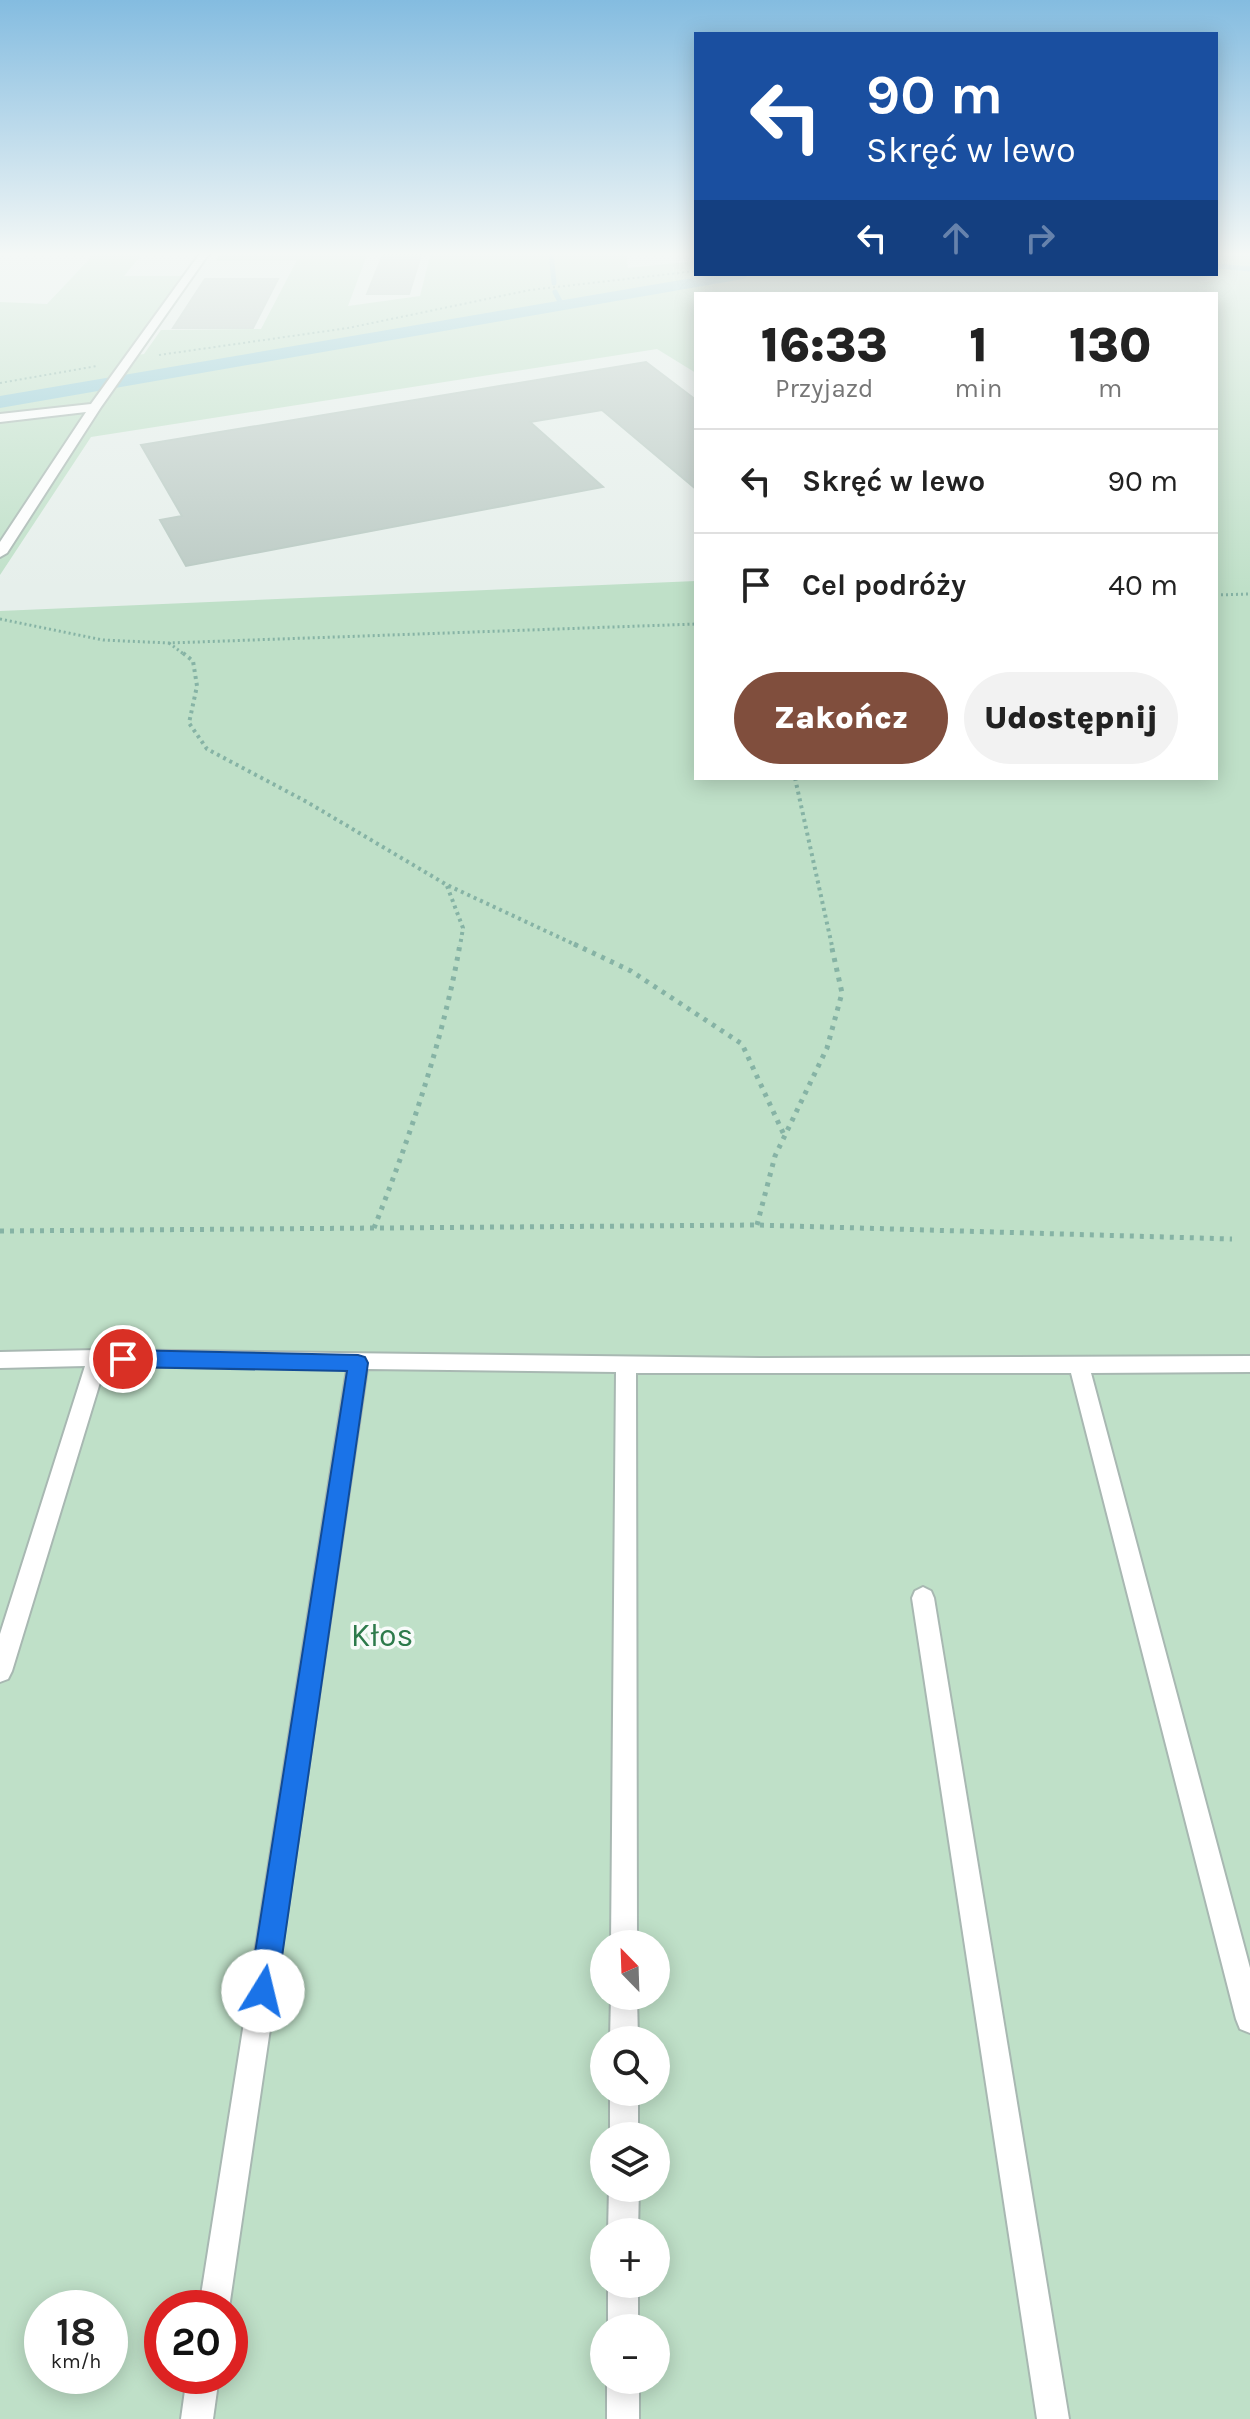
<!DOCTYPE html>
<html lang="pl">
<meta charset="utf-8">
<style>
:root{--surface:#fff;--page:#f2f2f2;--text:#222;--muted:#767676;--line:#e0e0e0;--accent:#804e3d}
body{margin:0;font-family:Karla,sans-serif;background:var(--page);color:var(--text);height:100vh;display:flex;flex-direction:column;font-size:30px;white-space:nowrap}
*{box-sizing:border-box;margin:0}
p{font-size:26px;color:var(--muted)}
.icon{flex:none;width:44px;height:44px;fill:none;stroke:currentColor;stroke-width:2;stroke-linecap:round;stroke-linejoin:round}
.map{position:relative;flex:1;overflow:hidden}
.side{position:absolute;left:694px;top:292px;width:524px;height:488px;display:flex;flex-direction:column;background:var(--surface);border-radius:0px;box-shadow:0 4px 20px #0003}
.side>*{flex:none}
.guide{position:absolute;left:694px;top:32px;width:524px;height:244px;border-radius:0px;box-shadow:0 4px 20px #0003;background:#1a4fa0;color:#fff;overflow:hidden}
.needle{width:52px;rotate:337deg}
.fabs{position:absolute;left:590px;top:1930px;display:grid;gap:16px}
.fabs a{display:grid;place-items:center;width:80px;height:80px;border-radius:50%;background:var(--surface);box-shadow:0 4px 20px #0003;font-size:40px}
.speed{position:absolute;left:24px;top:2290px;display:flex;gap:16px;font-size:40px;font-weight:700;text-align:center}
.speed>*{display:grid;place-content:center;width:104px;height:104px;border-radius:50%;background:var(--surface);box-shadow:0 4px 20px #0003;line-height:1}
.speed small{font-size:20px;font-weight:400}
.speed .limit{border:12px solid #d22;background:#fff;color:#111}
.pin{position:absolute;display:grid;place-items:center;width:68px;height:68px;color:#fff;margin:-34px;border:4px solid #fff;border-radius:50%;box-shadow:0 2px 8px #0007}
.me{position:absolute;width:88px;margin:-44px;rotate:9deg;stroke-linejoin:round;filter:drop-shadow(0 0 6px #0008)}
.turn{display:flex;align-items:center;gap:28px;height:168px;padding:0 40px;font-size:36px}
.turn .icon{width:104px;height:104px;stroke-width:2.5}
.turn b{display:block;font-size:56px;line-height:68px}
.lanes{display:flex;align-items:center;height:76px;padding:0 40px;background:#0003;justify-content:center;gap:40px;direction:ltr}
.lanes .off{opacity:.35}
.eta{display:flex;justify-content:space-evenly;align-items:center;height:136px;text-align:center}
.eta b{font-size:48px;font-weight:800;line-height:56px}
.cta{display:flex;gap:16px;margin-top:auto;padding:16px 40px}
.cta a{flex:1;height:92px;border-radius:48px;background:var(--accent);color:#fff;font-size:32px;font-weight:800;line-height:92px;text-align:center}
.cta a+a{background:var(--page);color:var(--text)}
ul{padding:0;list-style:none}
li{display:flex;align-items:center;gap:24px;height:104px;padding:0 40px;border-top:2px solid var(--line)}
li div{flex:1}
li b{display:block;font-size:30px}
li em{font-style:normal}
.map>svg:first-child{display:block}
</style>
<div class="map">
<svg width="1250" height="2419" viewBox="0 0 1250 2419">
<rect width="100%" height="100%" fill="#e6efeb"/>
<path fill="#bfe0c8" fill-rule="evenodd" d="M 96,252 L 144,252 L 124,276 L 183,276 L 124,357 L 144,354 L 161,330 L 261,329 L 297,260 L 216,261 L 220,252 L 368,252 L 348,306 L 420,296 L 431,252 L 626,252 L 628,268 L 696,261 L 696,274 L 733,274 L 160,373 L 158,378 L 760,274 L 1216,274 L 1216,252 L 1250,252 L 1250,2419 L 0,2419 L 0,611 L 696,581 L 696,778 L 1216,778 L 1216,294 L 696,294 L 696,373 L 657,349 L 91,437 L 0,575 L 0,302 L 47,304 ZM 604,1944 L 656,1944 L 656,1996 L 604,1996 ZM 604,2040 L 656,2040 L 656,2092 L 604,2092 ZM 604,2136 L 656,2136 L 656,2188 L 604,2188 ZM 604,2232 L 656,2232 L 656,2284 L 604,2284 ZM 42,2308 L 110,2308 L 110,2376 L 42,2376 ZM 162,2308 L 230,2308 L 230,2376 L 162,2376 ZM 604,2328 L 656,2328 L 656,2380 L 604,2380 Z"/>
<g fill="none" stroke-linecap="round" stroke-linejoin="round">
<g stroke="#8ec9d4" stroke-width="5">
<polyline points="551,252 554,283"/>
<polyline points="1216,266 1250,269"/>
<polyline points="555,292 562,305"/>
</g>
<polygon fill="#8ec9d4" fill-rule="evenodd" points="716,274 751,274 743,279 0,408 0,396"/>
</g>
<g fill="#bbcac4" stroke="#b8c9c2" stroke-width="2">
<polygon points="384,252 422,252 409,294 367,294"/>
<polygon points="205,279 278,279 253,328 173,328"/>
<polygon points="646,362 696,400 696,489 602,410 530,422 603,487 186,566 160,520 182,516 141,445"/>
</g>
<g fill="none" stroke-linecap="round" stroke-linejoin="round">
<g stroke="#a8b8b2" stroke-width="4">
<g id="service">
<polygon points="98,1350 760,1358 1250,1356 1250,1372 1091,1373 1250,1968 1250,2033 1240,2029 1236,2019 1071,1373 636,1373 637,1944 611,1944 616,1372 367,1369 229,2308 199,2308 347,1369 105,1366 12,1671 8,1679 0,1682 0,1634 85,1366 0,1368 0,1352"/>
<polygon points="923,1587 931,1591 934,1598 1069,2419 1037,2419 912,1598 915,1591"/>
<polygon points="611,1996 637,1996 638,2040 610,2040"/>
<rect x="610" y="2092" width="28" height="44"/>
<polygon points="609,2188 639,2188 638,2232 608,2232"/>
<rect x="608" y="2284" width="30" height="44"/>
<polygon points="187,2376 219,2376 213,2419 181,2419"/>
<rect x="607" y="2380" width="32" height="39"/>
</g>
</g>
<g stroke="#a8b8b2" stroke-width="4">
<polygon id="minor" points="201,252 210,252 101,407 7,553 0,557 0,542 86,412 0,422 0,414 91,404"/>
</g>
<g stroke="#86b3a5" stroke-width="2" stroke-dasharray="2 3" stroke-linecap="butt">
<polyline points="159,355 348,328 530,290 696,271"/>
<polyline points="0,383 97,366"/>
</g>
<g stroke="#86b3a5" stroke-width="3" stroke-dasharray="2 3" stroke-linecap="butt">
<polyline points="1216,595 1250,594"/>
<polyline points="0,619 103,640 169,643 696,624"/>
<polyline points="169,643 185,655"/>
</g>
<g stroke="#86b3a5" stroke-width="4" stroke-dasharray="3 4" stroke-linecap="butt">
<polyline points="183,653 193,661 197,686 189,723 207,749 307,802 447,885 578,946"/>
<polyline points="795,778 832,946"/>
<polyline points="447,886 463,928 460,946"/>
</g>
<g stroke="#86b3a5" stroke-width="5" stroke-dasharray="4 6" stroke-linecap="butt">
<polyline points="574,944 631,971 742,1044 785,1137"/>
<polyline points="757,1225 775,1156 827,1048 842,993 831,944"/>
<path d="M 374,1228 C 409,1140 444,1037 460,944"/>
<polyline points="0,1231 757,1225 1232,1239"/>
</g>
<use href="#service" fill="#fff" fill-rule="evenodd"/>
<use href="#minor" fill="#fff" fill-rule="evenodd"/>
</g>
<linearGradient id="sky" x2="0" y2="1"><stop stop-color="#84bce0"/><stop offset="0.43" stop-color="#f4f8f6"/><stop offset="1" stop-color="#f4f8f6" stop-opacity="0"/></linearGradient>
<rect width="1250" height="590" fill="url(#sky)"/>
<polygon fill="#1a73e8" stroke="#114b97" stroke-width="2" points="123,1350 358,1355 365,1357 368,1363 277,1991 273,2001 263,2005 253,2001 249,1991 347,1371 123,1367 116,1364 113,1359 116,1353"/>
<g text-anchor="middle" stroke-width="7" stroke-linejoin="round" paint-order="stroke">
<g font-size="32" fill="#2d7a4b" stroke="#f7fbf9">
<text x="382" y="1646">Kłos</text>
</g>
</g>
</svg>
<div class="fabs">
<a><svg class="needle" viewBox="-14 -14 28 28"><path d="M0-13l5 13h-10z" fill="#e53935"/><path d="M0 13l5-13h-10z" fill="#767676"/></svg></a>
<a><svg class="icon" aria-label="search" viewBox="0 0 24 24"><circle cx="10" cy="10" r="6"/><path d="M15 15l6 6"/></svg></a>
<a><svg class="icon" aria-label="layers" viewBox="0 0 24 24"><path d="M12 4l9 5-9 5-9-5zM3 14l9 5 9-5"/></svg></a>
<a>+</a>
<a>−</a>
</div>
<div class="speed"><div>18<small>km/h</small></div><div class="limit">20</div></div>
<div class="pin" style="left:123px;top:1359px;background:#d93025"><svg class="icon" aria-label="arrive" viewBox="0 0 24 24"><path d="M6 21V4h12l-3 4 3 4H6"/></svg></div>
<svg class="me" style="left:263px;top:1991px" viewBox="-20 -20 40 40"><circle r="19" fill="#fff"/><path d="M0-13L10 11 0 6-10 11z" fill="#1a73e8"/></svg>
<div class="guide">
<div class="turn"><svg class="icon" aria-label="left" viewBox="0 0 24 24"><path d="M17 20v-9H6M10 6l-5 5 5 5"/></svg><div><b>90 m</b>Skręć w lewo</div></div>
<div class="lanes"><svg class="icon" aria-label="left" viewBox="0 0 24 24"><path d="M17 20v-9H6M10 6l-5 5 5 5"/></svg><svg class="icon off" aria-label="ahead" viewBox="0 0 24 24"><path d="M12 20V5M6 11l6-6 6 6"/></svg><svg class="icon off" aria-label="right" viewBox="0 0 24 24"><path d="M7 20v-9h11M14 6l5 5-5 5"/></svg></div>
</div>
<section class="side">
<div class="eta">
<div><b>16:33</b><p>Przyjazd</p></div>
<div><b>1</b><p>min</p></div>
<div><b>130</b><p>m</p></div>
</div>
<ul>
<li><svg class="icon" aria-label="left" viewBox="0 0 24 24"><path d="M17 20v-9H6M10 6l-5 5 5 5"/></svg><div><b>Skręć w lewo</b></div><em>90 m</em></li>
<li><svg class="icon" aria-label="arrive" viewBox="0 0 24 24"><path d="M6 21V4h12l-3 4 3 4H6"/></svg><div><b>Cel podróży</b></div><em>40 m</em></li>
</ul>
<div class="cta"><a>Zakończ</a><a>Udostępnij</a></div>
</section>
</div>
